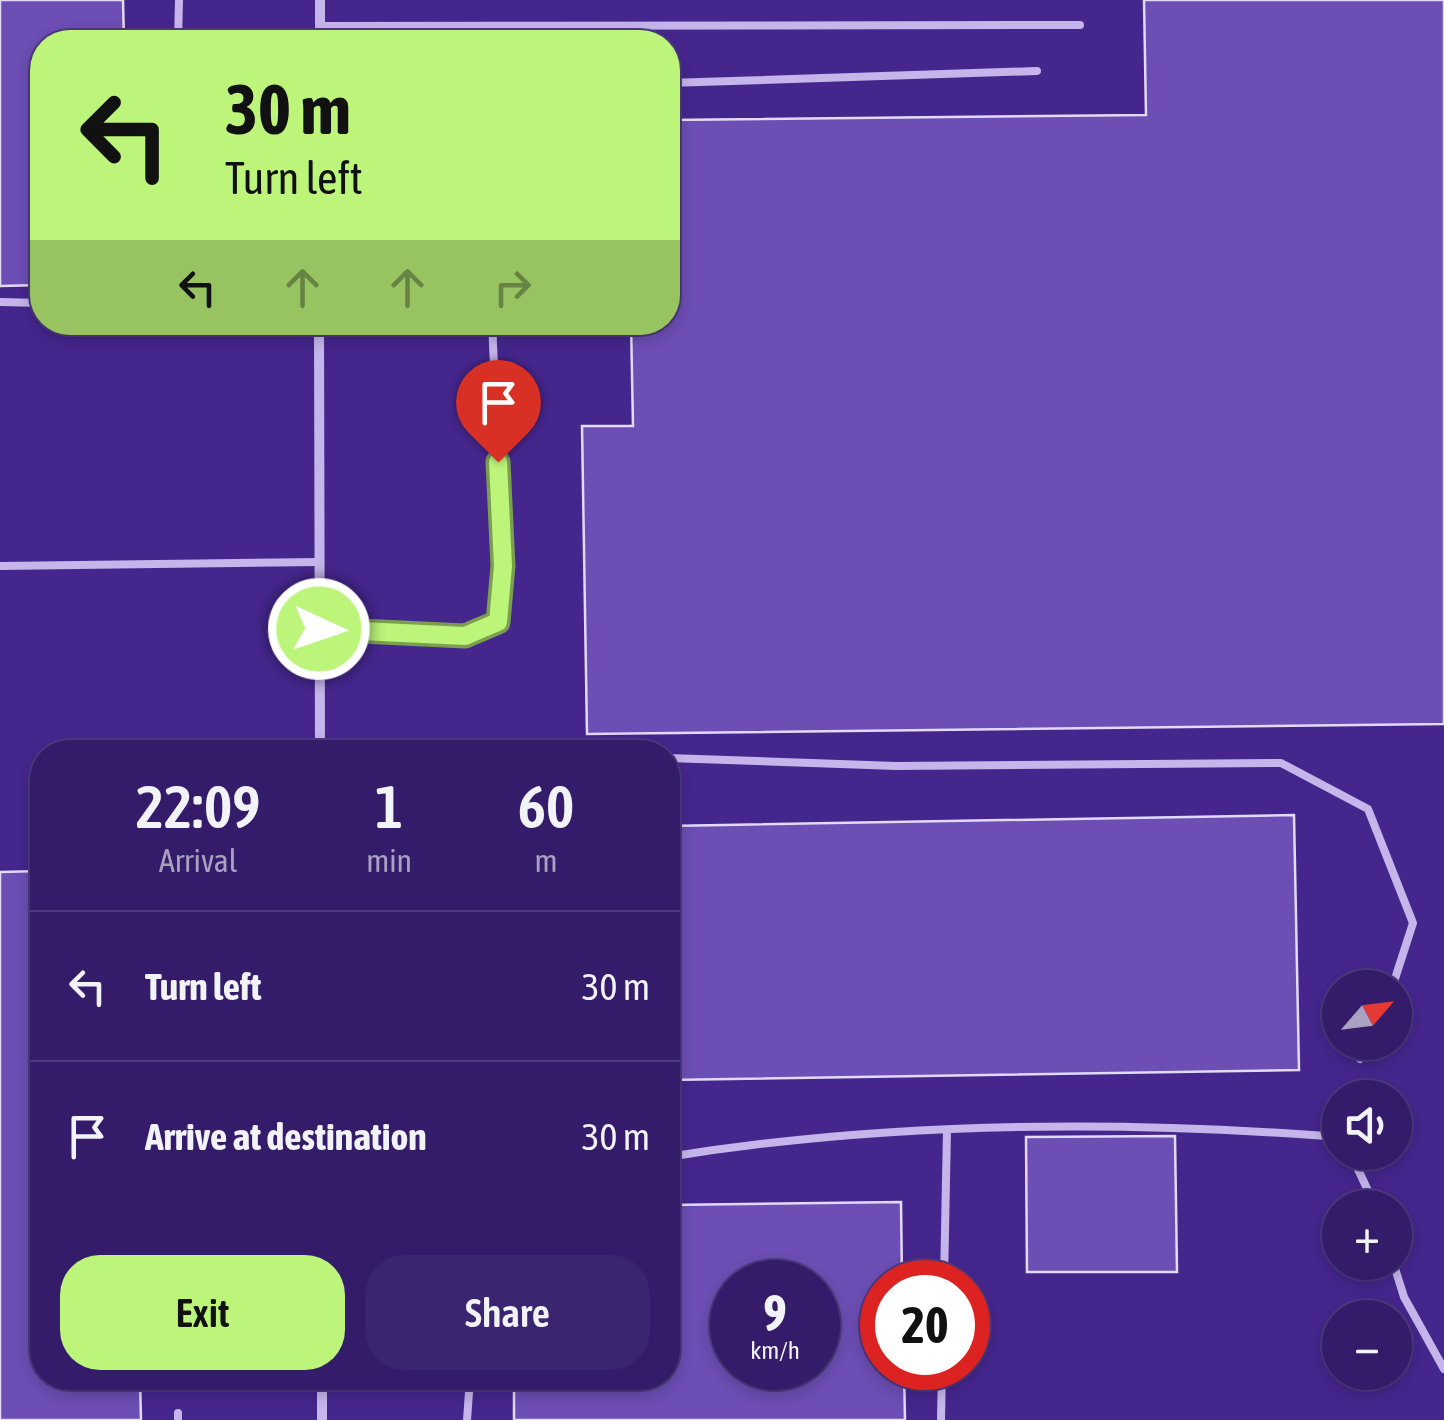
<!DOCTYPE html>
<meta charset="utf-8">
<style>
:root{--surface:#341c6a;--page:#3c2570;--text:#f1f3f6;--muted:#a9a1c1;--line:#4e3a7e;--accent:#bdf47a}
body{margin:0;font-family:"Asap Condensed",sans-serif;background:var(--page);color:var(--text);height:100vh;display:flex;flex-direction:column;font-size:38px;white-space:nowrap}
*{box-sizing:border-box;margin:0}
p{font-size:32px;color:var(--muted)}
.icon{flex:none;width:55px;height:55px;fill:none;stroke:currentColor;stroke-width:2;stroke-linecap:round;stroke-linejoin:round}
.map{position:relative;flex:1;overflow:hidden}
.side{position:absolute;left:30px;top:740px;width:650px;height:650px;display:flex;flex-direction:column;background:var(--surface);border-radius:40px;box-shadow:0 5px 15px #0003,0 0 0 2px var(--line)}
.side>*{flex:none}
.guide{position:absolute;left:30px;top:30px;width:650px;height:305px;border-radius:40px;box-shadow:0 5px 15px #0003,0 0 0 2px var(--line);background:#bdf47a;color:#111;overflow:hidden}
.needle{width:65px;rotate:62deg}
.controls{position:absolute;left:1322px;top:970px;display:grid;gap:20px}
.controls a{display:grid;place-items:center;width:90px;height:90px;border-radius:50%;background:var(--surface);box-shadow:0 5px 15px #0003,0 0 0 2px var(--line);font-size:50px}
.speed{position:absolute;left:710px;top:1260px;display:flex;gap:20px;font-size:50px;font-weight:700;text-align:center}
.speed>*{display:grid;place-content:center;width:130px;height:130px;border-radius:50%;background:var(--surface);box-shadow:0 5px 15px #0003,0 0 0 2px var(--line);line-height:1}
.speed small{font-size:25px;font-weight:400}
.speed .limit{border:15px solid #d22;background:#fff;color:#111}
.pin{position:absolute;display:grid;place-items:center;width:85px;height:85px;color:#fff;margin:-102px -42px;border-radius:50% 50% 50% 0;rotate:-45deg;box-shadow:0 0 10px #0007}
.pin .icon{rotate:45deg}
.me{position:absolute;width:110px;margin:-55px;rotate:93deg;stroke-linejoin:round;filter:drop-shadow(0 0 8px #0008)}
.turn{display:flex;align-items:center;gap:35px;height:210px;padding:0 30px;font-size:45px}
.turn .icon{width:130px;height:130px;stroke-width:2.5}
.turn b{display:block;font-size:70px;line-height:85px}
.lanes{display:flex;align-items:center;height:95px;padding:0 30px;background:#0003;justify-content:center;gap:50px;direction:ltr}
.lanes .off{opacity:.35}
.eta{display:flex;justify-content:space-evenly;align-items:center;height:170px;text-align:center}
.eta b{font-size:60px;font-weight:600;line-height:70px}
.button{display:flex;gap:20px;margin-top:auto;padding:20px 30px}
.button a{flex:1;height:115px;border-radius:40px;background:var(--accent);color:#111;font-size:40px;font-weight:600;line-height:115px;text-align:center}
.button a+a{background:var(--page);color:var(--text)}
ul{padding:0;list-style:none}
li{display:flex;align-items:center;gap:30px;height:150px;padding:0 30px;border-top:2px solid var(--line)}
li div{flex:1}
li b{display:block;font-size:38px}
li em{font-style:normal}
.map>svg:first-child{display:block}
</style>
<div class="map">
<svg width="1444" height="1420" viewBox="0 0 1444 1420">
<rect width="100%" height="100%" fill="#45268d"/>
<g fill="#6c4eb4" stroke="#e3daf8" stroke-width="2.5" fill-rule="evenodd">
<polygon points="0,0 123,0 124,42 42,42 42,285 0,286"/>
<polygon points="1144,0 1444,0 1444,724 587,734 582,426 633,426 631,322 668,322 668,120 1146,115"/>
<polygon points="1294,815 1299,1070 668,1080 668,826"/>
<polygon points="42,871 42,1378 140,1378 141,1420 0,1420 0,872"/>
<polygon points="1175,1136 1177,1272 1027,1272 1026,1137"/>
<path d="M 901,1202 L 902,1282 L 882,1282 L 882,1368 L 904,1368 L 905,1420 L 514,1420 L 514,1378 L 668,1378 L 668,1205 ZM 732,1282 L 818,1282 L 818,1368 L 732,1368 Z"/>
</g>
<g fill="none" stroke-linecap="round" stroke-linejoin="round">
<g stroke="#c5b5eb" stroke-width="8">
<polyline points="320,26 1080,25"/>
<polyline points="178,42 179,0"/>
<polyline points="668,83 1037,71"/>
<polyline points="0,302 42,303"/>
<polyline points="0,566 319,562"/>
<polyline points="319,629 465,636 498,621 503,566 492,322"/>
<polyline points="489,752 510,752"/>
<polyline points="510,752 535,752"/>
<polyline points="668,758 896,766 1281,763 1368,809 1413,923 1392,988"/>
<polyline points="1360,1059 1368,1042"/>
<polyline points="1350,1152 1376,1208"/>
<path d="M 668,1157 C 889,1121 1117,1120 1340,1137"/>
<polyline points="1393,1262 1404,1297 1444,1369"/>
<polyline points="944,1282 947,1130"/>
<polyline points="178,1413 178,1420"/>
<polyline points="467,1420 470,1378"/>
<polyline points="941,1420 942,1368"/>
</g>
<g stroke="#c5b5eb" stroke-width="10">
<polyline points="320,0 320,42"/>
<polyline points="319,322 320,752"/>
<polyline points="322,1378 322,1420"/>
</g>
</g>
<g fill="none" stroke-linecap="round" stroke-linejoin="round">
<g stroke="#7b9f4f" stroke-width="25">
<polyline id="route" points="319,629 465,636 498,622 503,566 498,462"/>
</g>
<use href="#route" stroke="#bdf47a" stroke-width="18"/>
</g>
</svg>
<div class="controls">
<a><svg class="needle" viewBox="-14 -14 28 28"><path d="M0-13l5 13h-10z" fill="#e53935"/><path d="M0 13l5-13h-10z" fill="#a9a1c1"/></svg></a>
<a><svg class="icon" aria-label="sound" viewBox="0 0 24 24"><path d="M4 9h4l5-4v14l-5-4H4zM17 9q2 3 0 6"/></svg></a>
<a>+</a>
<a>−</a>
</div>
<div class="speed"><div>9<small>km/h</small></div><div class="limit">20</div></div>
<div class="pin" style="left:498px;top:462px;background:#d93025"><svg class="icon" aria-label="arrive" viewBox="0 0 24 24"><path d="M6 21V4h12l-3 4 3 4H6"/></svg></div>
<svg class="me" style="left:319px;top:629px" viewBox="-20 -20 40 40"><circle r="17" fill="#bdf47a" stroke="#fff" stroke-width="3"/><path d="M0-11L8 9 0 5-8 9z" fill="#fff"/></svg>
<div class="guide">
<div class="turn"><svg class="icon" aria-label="left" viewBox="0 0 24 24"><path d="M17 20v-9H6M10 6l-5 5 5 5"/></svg><div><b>30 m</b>Turn left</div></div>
<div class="lanes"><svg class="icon" aria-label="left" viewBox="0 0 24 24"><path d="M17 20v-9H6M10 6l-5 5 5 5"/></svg><svg class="icon off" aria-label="ahead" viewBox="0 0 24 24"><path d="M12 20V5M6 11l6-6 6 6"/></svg><svg class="icon off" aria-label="ahead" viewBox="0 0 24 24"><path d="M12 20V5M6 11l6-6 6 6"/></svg><svg class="icon off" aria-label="right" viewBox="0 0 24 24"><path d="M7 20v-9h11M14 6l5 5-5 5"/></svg></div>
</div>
<section class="side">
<div class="eta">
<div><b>22:09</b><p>Arrival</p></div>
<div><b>1</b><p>min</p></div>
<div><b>60</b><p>m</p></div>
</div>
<ul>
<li><svg class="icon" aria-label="left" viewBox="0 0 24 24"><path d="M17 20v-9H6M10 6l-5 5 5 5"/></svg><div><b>Turn left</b></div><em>30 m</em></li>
<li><svg class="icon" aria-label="arrive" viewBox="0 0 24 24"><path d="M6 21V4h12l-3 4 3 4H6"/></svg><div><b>Arrive at destination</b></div><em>30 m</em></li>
</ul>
<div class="button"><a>Exit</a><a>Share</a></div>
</section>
</div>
